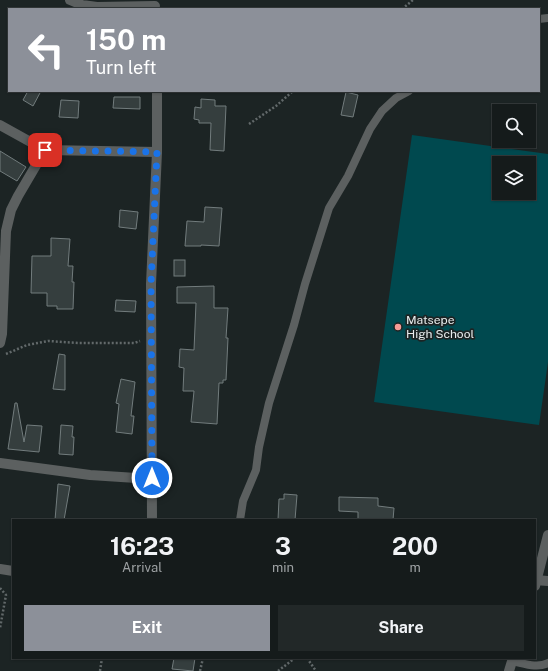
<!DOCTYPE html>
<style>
:root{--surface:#151b1b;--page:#222828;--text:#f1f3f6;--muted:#9da1a3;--line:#34393a;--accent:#8c9099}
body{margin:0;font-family:"Public Sans",sans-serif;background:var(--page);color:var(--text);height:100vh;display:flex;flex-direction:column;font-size:15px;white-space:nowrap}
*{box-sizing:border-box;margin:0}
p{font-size:13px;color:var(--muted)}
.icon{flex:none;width:22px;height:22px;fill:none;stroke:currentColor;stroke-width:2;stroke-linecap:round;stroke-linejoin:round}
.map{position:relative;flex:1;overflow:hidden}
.side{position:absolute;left:12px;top:519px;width:524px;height:140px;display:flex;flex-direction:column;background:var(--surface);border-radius:0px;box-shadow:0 1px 3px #0004,0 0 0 1px var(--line)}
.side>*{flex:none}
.top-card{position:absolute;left:8px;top:8px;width:532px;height:84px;border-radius:0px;box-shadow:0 1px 3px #0004,0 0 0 1px var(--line);background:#8c9099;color:#fff;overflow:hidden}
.fabs{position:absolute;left:492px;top:104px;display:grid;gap:8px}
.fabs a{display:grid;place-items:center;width:44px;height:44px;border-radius:0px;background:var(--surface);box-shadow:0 1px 3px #0004,0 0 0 1px var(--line);font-size:20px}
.pin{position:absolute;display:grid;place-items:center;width:34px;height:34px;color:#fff;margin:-17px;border-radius:8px;box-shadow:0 2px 6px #0006}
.me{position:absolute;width:44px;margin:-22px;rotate:0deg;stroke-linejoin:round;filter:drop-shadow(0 0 3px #0008)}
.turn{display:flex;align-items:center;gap:14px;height:84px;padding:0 12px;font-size:18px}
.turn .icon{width:52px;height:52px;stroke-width:2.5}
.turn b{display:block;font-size:28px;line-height:34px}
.eta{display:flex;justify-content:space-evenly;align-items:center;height:68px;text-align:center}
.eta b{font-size:24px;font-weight:700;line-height:28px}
.button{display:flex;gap:8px;margin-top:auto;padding:8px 12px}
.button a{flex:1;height:46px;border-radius:0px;background:var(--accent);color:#fff;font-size:16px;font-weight:700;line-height:46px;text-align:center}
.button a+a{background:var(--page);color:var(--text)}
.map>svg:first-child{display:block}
</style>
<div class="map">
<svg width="548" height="671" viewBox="0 0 548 671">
<rect width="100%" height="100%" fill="#1c2424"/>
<path fill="#00494f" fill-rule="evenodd" d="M 412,135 L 548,154 L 548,362 L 539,425 L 374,402 ZM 499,163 L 529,163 L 529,193 L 499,193 Z"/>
<g fill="#353e3e" stroke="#727c7d">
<polygon points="28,91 41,91 33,106 23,100"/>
<polygon points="346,92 358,95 353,117 341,115"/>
<polygon points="114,97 140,97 140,109 113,108"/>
<polygon points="201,99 215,100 215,106 226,106 224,151 210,150 211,123 199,123 199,120 194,119 195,107 201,108"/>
<polygon points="61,100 79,101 78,118 59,117"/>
<polygon points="0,151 26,167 17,181 0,171"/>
<polygon points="205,207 222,208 219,246 201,245 201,246 185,246 187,221 204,222"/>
<polygon points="120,210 138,212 136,229 119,227"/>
<polygon points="51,238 70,239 68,266 73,266 72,282 74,282 73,309 57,309 57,306 47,306 47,293 31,293 32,256 51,256"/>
<rect x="174" y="260" width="11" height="16"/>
<polygon points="214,286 214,308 228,308 226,338 228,338 226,380 223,380 223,383 219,383 217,424 191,422 194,391 183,391 184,368 179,367 180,349 194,350 196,303 177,303 177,287"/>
<polygon points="116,300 136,301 135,312 115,311"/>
<polygon points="59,354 65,355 65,390 53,389"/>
<polygon points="121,379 135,382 131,416 134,416 132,434 116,432 119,404 116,403"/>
<polygon points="15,403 17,403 24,442 27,425 42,426 39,452 8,449"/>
<polygon points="61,425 73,426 72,437 74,437 73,455 59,454"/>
<polygon points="58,484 70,486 64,520 55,520"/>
<polygon points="284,494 297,495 295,520 278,520 279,499 284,499"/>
<polygon points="339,497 378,498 378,506 394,508 393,520 358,520 358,512 339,511"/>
<polygon points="174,658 195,658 193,671 172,669"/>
</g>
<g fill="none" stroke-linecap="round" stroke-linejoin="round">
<g stroke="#62696a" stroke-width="2.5" stroke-dasharray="2 2" stroke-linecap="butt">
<polyline points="402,9 413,0"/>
<polyline points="249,124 276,106 293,91"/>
<polyline points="6,354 27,345 48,341 79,343 134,343 140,341"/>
<polyline points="0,588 6,595 0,628"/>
<polyline points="307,658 316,671"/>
<polyline points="100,671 102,658"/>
<polyline points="200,671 203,658"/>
<polyline points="278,671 295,658"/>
</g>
<g stroke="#5c6060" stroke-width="8">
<polyline points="539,19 548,18"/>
<polyline points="240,520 243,501 256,470 259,447 269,403 294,325 305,284 329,208 348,176 370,129 382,111 396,98 409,91"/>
<path d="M 512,661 C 523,663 537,669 548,663"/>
</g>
<g stroke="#5c6060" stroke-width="10">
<polyline points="70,0 82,5 97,7 155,6"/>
<polyline points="0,125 45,150 157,152"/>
<polyline points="0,343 2,334 6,231 11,210 18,196 45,150"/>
<polyline points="0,463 90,475 152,479"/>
<polyline points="152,520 151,284 157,152 157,91"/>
<polyline points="0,569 13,571"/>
<polyline points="535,580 548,581"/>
<polyline points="535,586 548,535"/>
<polyline points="509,671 513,658"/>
</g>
</g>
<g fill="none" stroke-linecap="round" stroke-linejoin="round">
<polyline stroke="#1a73e8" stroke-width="7" stroke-dasharray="0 12.6" points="45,150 157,152 151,284 152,478"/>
</g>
<circle fill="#f59c96" stroke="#1c2424" stroke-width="1.5" cx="398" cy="327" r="4"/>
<g text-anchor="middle" stroke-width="3.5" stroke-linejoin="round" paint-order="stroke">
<g font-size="12" fill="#e8edee" stroke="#1c2424" text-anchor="start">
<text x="406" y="324">Matsepe<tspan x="406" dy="14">High School</tspan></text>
</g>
</g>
</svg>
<div class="fabs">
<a><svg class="icon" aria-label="search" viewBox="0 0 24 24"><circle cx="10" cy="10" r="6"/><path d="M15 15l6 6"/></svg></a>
<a><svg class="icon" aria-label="layers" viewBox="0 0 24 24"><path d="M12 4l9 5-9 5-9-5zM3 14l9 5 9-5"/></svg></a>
</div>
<div class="pin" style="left:45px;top:150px;background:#d93025"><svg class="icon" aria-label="arrive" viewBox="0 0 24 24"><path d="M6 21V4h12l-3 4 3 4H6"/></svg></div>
<svg class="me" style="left:152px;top:478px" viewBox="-20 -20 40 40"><circle r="17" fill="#1a73e8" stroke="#fff" stroke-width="3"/><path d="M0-11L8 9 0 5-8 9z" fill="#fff"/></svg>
<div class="top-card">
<div class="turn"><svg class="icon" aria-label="left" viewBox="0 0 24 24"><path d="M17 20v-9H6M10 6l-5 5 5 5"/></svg><div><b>150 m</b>Turn left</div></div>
</div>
<section class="side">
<div class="eta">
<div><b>16:23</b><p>Arrival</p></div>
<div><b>3</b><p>min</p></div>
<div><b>200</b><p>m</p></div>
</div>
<div class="button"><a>Exit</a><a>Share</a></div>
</section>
</div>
